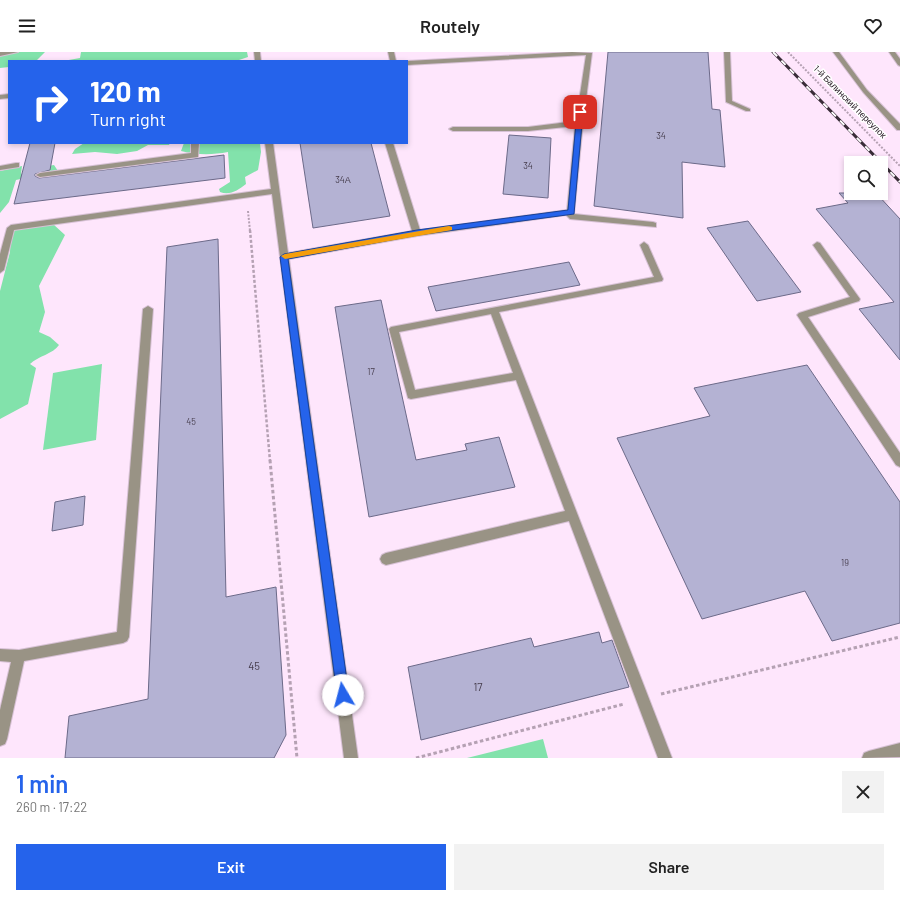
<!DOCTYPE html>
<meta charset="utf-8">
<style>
:root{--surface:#fff;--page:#f2f2f2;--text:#222;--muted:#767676;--accent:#2563eb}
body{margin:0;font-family:Barlow,sans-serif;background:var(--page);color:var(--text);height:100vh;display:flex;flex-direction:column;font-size:15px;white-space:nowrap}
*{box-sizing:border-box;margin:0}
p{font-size:13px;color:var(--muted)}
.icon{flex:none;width:22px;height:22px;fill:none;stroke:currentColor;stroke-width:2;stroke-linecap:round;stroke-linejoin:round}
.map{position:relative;height:706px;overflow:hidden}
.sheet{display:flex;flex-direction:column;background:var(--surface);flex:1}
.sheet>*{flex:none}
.hud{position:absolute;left:8px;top:8px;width:400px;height:84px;border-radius:0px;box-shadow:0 2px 6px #0003;background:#2563eb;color:#fff;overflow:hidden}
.controls{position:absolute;left:844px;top:104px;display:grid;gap:8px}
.controls a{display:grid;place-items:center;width:44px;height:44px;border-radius:0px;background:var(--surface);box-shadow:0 2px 6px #0003;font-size:20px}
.pin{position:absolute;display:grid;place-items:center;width:34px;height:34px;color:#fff;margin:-17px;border-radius:8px;box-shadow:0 2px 6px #0006}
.me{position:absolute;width:44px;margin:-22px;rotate:352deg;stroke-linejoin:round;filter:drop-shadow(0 0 3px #0008)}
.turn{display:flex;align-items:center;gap:14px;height:84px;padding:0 16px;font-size:18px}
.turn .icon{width:52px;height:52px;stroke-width:2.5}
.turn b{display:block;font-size:28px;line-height:34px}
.round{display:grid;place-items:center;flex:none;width:42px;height:42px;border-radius:0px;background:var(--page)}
.summary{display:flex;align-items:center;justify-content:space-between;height:68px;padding:0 16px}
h1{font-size:24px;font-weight:600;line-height:30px;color:var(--accent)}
.action{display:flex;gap:8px;margin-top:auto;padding:8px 16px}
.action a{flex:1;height:46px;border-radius:0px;background:var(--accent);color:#fff;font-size:16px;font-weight:600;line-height:46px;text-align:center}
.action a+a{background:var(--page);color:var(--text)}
header{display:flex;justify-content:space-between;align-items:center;height:52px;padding:0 16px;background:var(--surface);font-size:18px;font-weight:600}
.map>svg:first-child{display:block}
</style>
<header><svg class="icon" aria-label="menu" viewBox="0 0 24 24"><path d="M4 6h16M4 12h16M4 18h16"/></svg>Routely<svg class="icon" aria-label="heart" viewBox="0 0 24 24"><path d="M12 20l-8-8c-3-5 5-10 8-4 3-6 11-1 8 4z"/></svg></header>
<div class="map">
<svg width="900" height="706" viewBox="0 0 900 706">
<rect width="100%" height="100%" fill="#fee6fc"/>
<g fill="#82e2ab">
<polygon points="18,0 45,0 36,9 9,9 9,15 0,16 0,3"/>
<polygon points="81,0 247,0 248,5 236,9 63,9 80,6"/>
<polygon points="84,91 170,91 169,93 148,93 137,99 117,102 95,100 72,102 75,97"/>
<path d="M 184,91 L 260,91 L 261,100 L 258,118 L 245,125 L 246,132 C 238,138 230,144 220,140 L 219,137 L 230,130 L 228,100 C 212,103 197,103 181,99 Z"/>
<polygon points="54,113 58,119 16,128 9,150 0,161 0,119 22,114 21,122 35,116"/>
<path d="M 53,172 L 65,183 L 39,234 L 45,260 L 39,280 L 50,285 L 59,293 C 53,302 38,304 30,312 L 36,316 L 28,352 L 0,367 L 0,239 L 10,200 L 11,176 Z"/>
<polygon points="102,312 96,388 43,398 53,321"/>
<polygon points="543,687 548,706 467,706"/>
</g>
<g fill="#b4b2d3" stroke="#6c6a89">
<polygon points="608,0 708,0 712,57 720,58 725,115 682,110 683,166 594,154"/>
<polygon points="509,83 551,86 548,146 503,142"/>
<polygon points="30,91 55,91 50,118 35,122 35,124 39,126 224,103 225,126 14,152"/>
<polygon points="300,91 371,91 390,164 313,176"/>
<polygon points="839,141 876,141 900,167 900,308 859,257 894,250 816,157 848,151"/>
<polygon points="748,169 801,240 757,249 707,176"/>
<polygon points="218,187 226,545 276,535 286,683 274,706 65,706 69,664 148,647 167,195"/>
<polygon points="569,210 580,233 436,259 428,235"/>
<polygon points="381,248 416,408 467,398 465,392 499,385 515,435 369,465 335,255"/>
<polygon points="807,313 900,450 900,571 832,589 805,539 702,567 617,386 710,364 694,336"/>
<polygon points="85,444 83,473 52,479 55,450"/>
<polygon points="599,580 602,591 612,588 629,635 421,688 408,615 531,586 534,595"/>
</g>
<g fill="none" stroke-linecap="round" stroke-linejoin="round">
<g stroke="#d7c1d5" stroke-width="2">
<g id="minor">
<polygon points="0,0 18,0 0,4"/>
<polygon points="254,0 260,0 261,9 255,9"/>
<polygon points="388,0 394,0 396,9 390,9"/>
<polygon points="572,0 592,1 583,71 574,162 653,170 656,171 656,175 570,167 566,163 417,184 289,207 358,706 344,706 272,142 14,178 4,218 0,221 0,202 7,176 11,173 271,137 265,91 273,91 288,201 412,179 385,91 393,91 420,178 567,158 575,74 528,79 453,79 449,77 453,75 528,75 576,69 586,3 407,13 407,9"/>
<polygon points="724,0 730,0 732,49 750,57 750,59 746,59 726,50"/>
<polygon points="833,0 839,0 867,38 900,72 900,78 897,78 863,40"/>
<polygon points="889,0 895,0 900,7 900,14 898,13"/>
<polygon points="9,42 9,46 0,47 0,43"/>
<polygon points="191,91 199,91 198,105 40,125 36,123 40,121 191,101"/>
<polygon points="16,111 19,111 19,115 0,118 0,114"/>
<path d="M 644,190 L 648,193 L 663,227 L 662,229 L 499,260 L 672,706 L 658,706 L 569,469 L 386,513 L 382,511 L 380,507 L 382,503 L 386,501 L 565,459 L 516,328 L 411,347 L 408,346 L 389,277 L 391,275 L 654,225 L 640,193 ZM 491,262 L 513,321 L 415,338 L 399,280 Z"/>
<polygon points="817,190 820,191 860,247 859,249 808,265 900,401 900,415 896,413 797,263 799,261 850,245 813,193"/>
<polygon points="148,254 153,257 129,585 127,589 123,591 24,609 7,687 5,692 0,694 0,658 11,610 0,609 0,597 19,598 117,580 143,257"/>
<polygon points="900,691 900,705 862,706 864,701 869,699"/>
</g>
</g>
<g stroke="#b5a1b3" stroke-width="2" stroke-dasharray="2 1.5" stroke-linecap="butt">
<polyline points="788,0 900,114"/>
<polyline points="248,159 250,179"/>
</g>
<polyline stroke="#b5a1b3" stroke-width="2.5" stroke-dasharray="3 2" stroke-linecap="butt" points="250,178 270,409"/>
<g stroke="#b5a1b3" stroke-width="3" stroke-dasharray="3.5 2.5" stroke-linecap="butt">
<polyline points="270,408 297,706"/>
<polyline points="661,642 900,585"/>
<polyline points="416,706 624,652"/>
</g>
<use href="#minor" fill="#999385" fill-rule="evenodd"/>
<g stroke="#392d38" stroke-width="3">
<polyline id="rail" points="773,0 900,130"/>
</g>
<use href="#rail" stroke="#fff" stroke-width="2" stroke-dasharray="6" stroke-linecap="butt"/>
</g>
<polygon fill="#2563eb" stroke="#184099" points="580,58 583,60 574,162 417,183 288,207 349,643 347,647 343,649 339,647 337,643 280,205 284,202 417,178 568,158 577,60"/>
<polygon fill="#f59e0b" points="449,174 452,175 452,178 285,207 281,204 285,202"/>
<g text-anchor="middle" stroke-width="3" stroke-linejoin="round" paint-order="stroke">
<g font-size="9" fill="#231822" stroke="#fff">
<text transform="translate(850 50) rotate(45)" y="3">1-й Балинский переулок</text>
</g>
<g font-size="9" fill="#473e4e">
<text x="661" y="87">34</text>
<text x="528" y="117">34</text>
<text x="343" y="131">34А</text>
<text x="371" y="323">17</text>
<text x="191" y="373">45</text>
<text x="845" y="514">19</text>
</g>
<g font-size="11" fill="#473e4e">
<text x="254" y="618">45</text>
<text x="478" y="639">17</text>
</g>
</g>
</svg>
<div class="controls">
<a><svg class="icon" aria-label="search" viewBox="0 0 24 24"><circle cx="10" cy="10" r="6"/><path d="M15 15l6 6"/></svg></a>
</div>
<div class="pin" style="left:580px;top:60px;background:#d93025"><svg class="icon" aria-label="arrive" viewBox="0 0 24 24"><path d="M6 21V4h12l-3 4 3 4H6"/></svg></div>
<svg class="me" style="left:343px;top:643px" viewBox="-20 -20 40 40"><circle r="19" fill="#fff"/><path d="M0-13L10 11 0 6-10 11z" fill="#2563eb"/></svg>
<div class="hud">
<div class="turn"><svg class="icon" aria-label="right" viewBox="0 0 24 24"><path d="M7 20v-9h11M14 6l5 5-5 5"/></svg><div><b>120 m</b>Turn right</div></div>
</div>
</div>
<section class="sheet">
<div class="summary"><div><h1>1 min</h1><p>260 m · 17:22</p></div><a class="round"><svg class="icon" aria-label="close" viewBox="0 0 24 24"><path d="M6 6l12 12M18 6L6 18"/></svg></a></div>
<div class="action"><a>Exit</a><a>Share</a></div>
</section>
